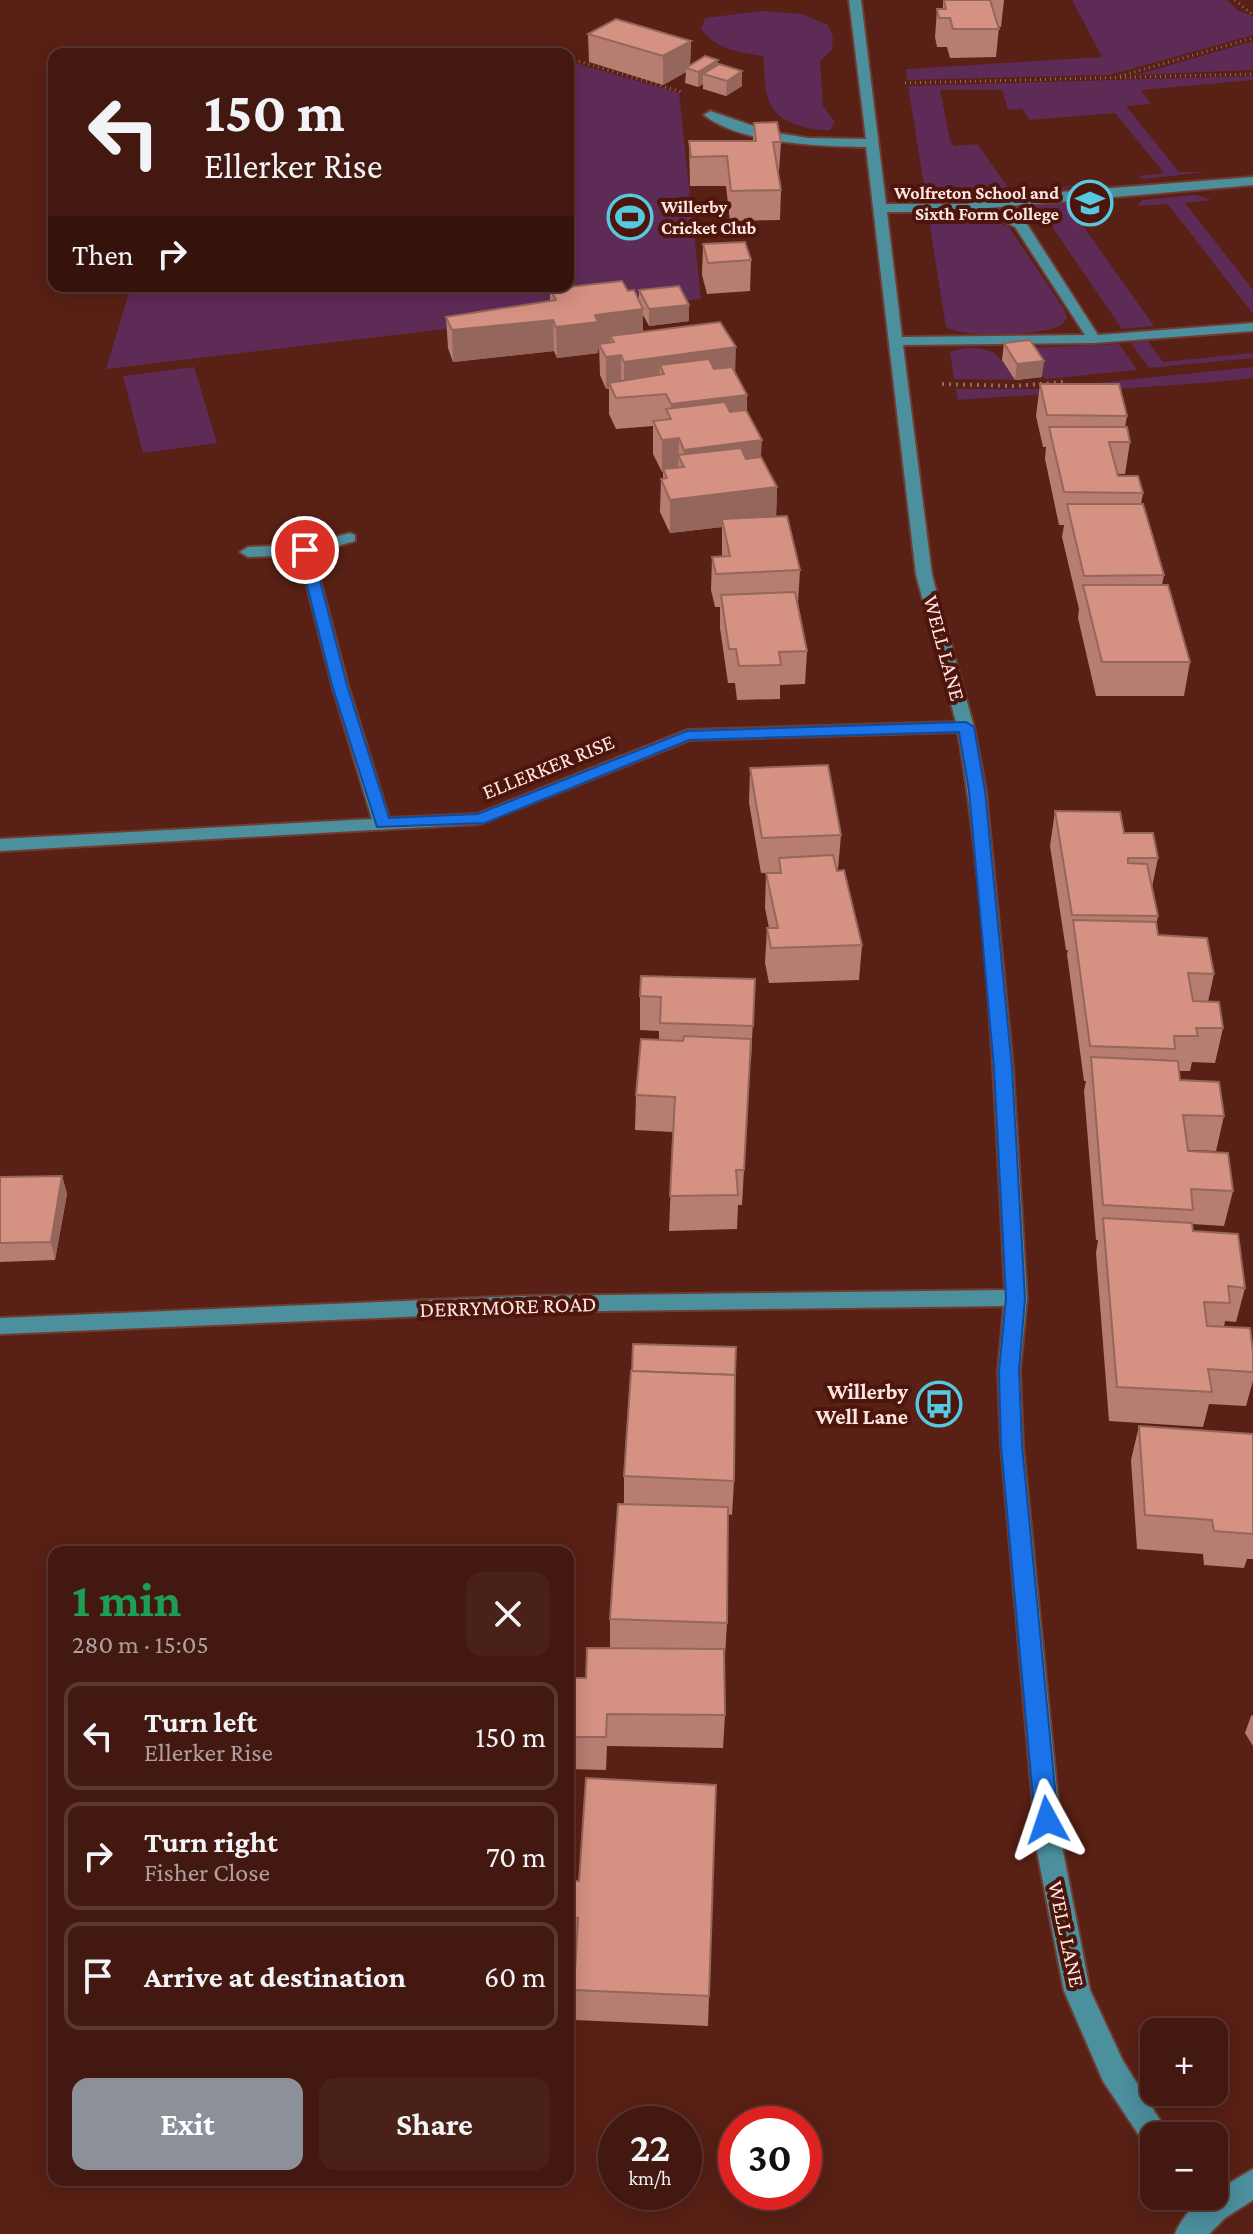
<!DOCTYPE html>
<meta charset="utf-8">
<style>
:root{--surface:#431810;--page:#4a2119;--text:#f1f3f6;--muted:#afa09f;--line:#5b3730;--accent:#8c9099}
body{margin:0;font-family:"Crimson Pro",serif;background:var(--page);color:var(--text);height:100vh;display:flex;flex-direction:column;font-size:30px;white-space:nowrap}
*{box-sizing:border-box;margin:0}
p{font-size:26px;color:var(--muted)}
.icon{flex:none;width:44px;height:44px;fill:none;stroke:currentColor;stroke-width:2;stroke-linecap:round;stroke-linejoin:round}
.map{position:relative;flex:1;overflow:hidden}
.details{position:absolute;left:48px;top:1546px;width:526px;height:640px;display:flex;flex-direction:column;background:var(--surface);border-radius:16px;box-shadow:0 4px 20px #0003,0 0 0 2px var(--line)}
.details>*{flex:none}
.guide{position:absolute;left:48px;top:48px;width:526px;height:244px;border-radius:16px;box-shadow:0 4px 20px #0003,0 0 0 2px var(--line);background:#431810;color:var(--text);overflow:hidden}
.fabs{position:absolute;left:1140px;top:2018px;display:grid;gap:16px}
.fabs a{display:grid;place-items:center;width:88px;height:88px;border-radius:16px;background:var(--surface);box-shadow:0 4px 20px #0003,0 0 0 2px var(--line);font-size:40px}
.speed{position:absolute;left:598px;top:2106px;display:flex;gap:16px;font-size:40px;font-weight:700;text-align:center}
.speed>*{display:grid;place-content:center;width:104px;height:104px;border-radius:50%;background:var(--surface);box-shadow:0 4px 20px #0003,0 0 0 2px var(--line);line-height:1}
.speed small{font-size:20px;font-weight:400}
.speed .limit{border:12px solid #d22;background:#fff;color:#111}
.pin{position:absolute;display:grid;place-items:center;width:68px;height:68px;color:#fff;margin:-34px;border:4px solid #fff;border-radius:50%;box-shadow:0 2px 8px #0007}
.me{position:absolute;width:88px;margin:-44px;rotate:355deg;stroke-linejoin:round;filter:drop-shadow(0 0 6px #0008)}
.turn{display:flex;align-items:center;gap:28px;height:168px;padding:0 24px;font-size:36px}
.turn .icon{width:104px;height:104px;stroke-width:2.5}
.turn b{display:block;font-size:56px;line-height:68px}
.then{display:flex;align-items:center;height:76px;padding:0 24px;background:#0003;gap:16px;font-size:30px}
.round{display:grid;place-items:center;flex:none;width:84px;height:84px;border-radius:16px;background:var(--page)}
.overview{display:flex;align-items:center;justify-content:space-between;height:136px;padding:0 24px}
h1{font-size:48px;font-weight:700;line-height:60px;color:#1e9e55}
.primary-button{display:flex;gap:16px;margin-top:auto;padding:16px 24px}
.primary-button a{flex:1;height:92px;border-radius:16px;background:var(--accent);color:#fff;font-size:32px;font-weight:700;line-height:92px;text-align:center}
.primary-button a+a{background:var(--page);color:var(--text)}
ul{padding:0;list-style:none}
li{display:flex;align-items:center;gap:24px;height:108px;margin:0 16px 12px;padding:0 8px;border:4px solid var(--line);border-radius:16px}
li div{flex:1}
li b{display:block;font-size:30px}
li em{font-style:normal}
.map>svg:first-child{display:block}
</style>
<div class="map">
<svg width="1253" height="2234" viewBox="0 0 1253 2234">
<rect width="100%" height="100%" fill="#592015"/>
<g fill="#5e2b57">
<polygon points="1072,0 1227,0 1239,11 1253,16 1253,35 1110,75 907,80 906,69 1102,57"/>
<path d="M 761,11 L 802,14 L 828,25 L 833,37 L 832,50 L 820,61 L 823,106 L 835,122 L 830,130 C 810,130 777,124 769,101 C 764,88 765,70 763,56 C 738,52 717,50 701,29 L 705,18 Z"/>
<polygon points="1253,41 1253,70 1136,75"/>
<polygon points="568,61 679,93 701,299 106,369 131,286 568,286"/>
<polygon points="1253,76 1253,80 1141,90 1151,104 1126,106 1179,172 1206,172 1144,179 1138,176 1164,173 1115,113 1030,120 1022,109 1008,110 1002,90 940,90 950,140 954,146 977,144 1010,190 1107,184 964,199 926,197 908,86"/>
<polygon points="1196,195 1212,200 1185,203 1253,290 1253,314 1168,204 1137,206 1142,200"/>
<polygon points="1082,200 1096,203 1069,206 1154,326 1122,329 1051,225 1038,223 1010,206"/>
<path d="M 940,217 L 986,218 L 1009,227 L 1064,309 L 1067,318 L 1062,325 C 1039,336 969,339 946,327 L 929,220 Z"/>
<polygon points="1148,341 1163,362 1253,353 1253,358 1149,368 1131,343"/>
<polygon points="1119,344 1137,370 1045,379 1025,348"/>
<path d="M 965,348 C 997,348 998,354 1015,380 L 954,379 L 950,352 Z"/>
<polygon points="194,367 217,443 143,453 123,376"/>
<polygon points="1253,367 1253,378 1216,382 958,400 956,389 1038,389"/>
</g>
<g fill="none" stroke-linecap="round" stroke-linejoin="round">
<g stroke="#703c32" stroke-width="4">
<g id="minor">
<path d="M 849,0 L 861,0 L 886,204 L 966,204 L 1009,196 L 1253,177 L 1253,185 L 988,208 L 1025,221 L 1098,335 L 1253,323 L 1253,331 L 1094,343 L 903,345 L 932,575 L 974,727 L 986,791 L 1013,1068 L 1027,1298 L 1020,1371 L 1023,1445 L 1063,1851 L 1090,1990 L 1123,2061 L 1170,2136 L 1154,2136 L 1154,2149 L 1146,2146 L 1103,2081 L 1064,1991 L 1037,1851 L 1001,1445 L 998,1371 L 1004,1306 L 524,1312 L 0,1334 L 0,1318 L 524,1296 L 1005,1290 C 995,1104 989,916 958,732 L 690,740 L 480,824 L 0,851 L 0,839 L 372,819 L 332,685 L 299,555 L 248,557 L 240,552 L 248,547 L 305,545 L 350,533 L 355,535 L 355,541 L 313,553 L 348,685 L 389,818 L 477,814 L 687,730 L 956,722 L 916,575 L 866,147 C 821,146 740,144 704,115 L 710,111 L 771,132 L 808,138 L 866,139 ZM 887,212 L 966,212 L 994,216 L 1015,227 L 1085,335 L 902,337 Z"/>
<path d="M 1253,2169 L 1253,2200 L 1225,2218 L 1209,2234 L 1175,2234 C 1180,2220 1198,2197 1214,2196 L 1214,2192 Z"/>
</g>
</g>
<g stroke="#966961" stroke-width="3" stroke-dasharray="1 4" stroke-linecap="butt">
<polyline points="1235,0 1253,15"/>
<polyline points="574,60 682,92"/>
<polyline points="1120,76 1253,38"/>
<polyline points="905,83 1253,74"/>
</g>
<polyline stroke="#966961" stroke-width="4" stroke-dasharray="2 5" stroke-linecap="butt" points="942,384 1014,386 1064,382"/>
<use href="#minor" fill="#4c8f9d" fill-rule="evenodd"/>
</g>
<g fill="#b77d70">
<polygon points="943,0 1004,0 1001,27 999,27 996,57 950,58 947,47 937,47 935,37 937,9 943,9"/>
<polygon points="588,34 691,41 690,65 718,60 718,65 742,71 742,86 726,96 703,89 703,84 698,87 685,83 686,72 663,85 589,62"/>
<polygon points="754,123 781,142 779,171 778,171 781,190 780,220 730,221 726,186 690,186 689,141 753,141"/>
<polygon points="703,244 751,260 750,291 707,294 702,275"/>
<polygon points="550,289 628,291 639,301 639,290 689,305 689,321 649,326 643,315 643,332 735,372 747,395 747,412 761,457 777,487 776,517 800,570 798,603 807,651 805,684 780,685 780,699 737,700 735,683 728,683 720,628 720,607 715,607 711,590 712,557 722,556 722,527 670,533 660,512 661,479 663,479 663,472 662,472 653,454 653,426 616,429 609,414 609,389 606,389 600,375 599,345 598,353 557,358 554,351 453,362 448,348 446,317 550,301"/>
<polygon points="1004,343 1042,377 1015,380 1002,360"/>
<polygon points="1040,384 1127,416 1125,427 1130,442 1125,474 1117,474 1118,476 1143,493 1141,504 1164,575 1162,585 1190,662 1184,696 1096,696 1078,618 1079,609 1062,537 1064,525 1059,525 1045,459 1046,447 1043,447 1036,416"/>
<polygon points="750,768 841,835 838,869 837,869 862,945 859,980 769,983 765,963 767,928 769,928 765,908 766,873 778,872 761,873 749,803"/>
<polygon points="1055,811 1124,833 1158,858 1152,887 1158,916 1156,925 1158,935 1214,974 1208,1002 1223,1028 1215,1063 1192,1062 1190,1071 1179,1071 1180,1080 1224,1116 1216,1151 1188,1150 1233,1191 1224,1226 1192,1224 1193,1231 1245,1288 1236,1322 1225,1321 1224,1327 1253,1352 1253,1381 1246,1406 1209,1404 1203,1427 1109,1421 1096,1253 1098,1240 1096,1240 1084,1091 1086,1081 1084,1081 1067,954 1068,950 1066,950 1050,846"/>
<polygon points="755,979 751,1061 750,1061 742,1205 738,1205 737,1229 669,1231 673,1132 635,1130 636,1095 659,1040 659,1031 640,1030 640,996"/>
<polygon points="62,1176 67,1194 55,1260 0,1262 0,1177"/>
<polygon points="1139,1426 1253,1434 1253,1559 1247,1559 1244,1568 1204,1565 1203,1554 1137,1549 1131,1460"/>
<polygon points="624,1476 734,1481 732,1515 728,1514 727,1623 725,1656 725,1715 723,1748 607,1746 606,1770 568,1769 568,1678 586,1678 610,1648 610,1619 624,1504"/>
<polygon points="1253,1715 1253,1746 1245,1733 1251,1716"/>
<polygon points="568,1880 579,1881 709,1996 708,2026 575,2020 574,1990 576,1949 568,1949"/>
</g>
<g fill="#95665b">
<polygon points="691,41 690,69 686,68 686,72 663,85 663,56"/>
<polygon points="718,60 717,75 703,74 703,84 698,87 698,72"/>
<polygon points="742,71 742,86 726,96 727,81"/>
<polygon points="689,305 689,321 649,326 649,309"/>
<polygon points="643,309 643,340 610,336 610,344 598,345 598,353 557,358 556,327 595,315"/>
<polygon points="553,320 554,351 453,362 452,330"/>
<polygon points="736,347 735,379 664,374 660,365 659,389 624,393 624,362"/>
<polygon points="621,355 621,387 609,383 609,389 606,389 606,357"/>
<polygon points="1044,361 1042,377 1015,380 1017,364"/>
<polygon points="747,395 746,427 671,436 671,404"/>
<polygon points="679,438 678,471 663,469 663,472 662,472 662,440"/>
<polygon points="762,440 760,473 684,482 684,450"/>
<polygon points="777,487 776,520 722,519 722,527 670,533 670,500"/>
<polygon points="62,1176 67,1194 55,1260 51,1242"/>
</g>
<g fill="#d59182" stroke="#95665b" stroke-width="2">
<polygon points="944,0 990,0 999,29 953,29 950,18 939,18 937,9 946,9"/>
<polygon points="616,19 691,41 663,56 588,34"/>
<polygon points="705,56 718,60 698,72 686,68"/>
<polygon points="719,64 742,71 727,81 703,74"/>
<polygon points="777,122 781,142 773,142 781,190 731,191 727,156 691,157 689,141 756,141 754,123"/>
<polygon points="745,242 751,260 708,263 703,244"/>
<polygon points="622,281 628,291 634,290 643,309 595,315 598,322 556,327 553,320 452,330 446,317 556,300 550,289"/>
<polygon points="679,286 689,305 649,309 639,290"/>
<polygon points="720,322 736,347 624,362 621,355 606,357 599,344 614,342 610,336"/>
<polygon points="1030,340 1044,361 1017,364 1004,343"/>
<polygon points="709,359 714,369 732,367 747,395 671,404 666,394 616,398 609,383 664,374 660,365"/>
<polygon points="1040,384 1119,384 1127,416 1047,415"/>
<polygon points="725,402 730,412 746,410 762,440 684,450 679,438 662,440 653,421 671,419 666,409"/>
<polygon points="1049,427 1127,427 1130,442 1109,442 1118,476 1138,476 1143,493 1064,492"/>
<polygon points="741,448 746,459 761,457 777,487 670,500 661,479 667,478 663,469 684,467 678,455"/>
<polygon points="1067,504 1143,504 1164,575 1084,576"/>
<polygon points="787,516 800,570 716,574 712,557 730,556 722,519"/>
<polygon points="1083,585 1168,585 1190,662 1102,662"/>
<polygon points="795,592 807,651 779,652 781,665 739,666 736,649 729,649 721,595"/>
<polygon points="828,765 841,835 762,838 750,768"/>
<polygon points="1055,811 1120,812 1124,833 1153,833 1158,858 1128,858 1128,863 1147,864 1158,916 1072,915"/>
<polygon points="833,855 837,871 844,870 862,945 771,948 767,928 778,928 766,873 781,873 779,858"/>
<polygon points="1073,920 1156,922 1158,935 1207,938 1214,974 1188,973 1193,1001 1219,1002 1223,1028 1196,1028 1198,1036 1174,1036 1175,1049 1090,1046"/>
<polygon points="641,976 755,979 753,1026 660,1023 661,997 640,996"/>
<polygon points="684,1036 751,1039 744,1170 736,1170 738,1195 670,1196 675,1097 636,1095 641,1039 683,1041"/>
<polygon points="1091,1057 1178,1061 1180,1080 1219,1082 1224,1116 1183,1115 1188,1151 1228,1153 1233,1191 1191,1189 1193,1210 1103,1205"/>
<polygon points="62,1176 51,1242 0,1243 0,1177"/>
<polygon points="1103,1218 1192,1223 1193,1231 1238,1234 1245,1288 1228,1286 1230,1303 1204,1302 1207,1326 1250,1328 1253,1352 1253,1372 1208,1369 1212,1392 1117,1387"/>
<polygon points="633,1344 736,1347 735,1375 632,1371"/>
<polygon points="631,1371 735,1375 734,1481 624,1476"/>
<polygon points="1139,1426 1253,1434 1253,1534 1214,1531 1212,1520 1145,1515"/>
<polygon points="618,1504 728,1507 727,1623 610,1619"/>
<polygon points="587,1648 724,1649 725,1715 607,1714 606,1737 568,1737 568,1678 586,1678"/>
<polygon points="586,1778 716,1785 709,1996 574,1990 578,1918 568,1918 568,1880 579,1881"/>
</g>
<polygon fill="#1a73e8" stroke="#114b97" stroke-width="2" points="305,546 312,550 347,685 389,818 478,814 687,731 966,722 974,727 985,791 1012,1068 1025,1298 1019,1371 1022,1445 1058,1820 1055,1827 1047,1831 1038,1827 1035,1820 1001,1445 999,1371 1006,1298 994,1068 969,791 959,732 689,740 485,823 377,827 332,685 298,550"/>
<defs>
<g id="school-ring" transform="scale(2.3)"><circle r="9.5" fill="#4d150b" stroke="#56c9e0" stroke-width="1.5"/><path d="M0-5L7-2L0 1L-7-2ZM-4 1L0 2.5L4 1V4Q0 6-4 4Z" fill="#56c9e0"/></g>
<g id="stadium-ring" transform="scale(2.3)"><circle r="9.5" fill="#4d150b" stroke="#56c9e0" stroke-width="1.5"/><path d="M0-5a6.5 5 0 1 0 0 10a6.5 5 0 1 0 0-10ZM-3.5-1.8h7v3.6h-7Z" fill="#56c9e0"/></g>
<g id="bus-ring" transform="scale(2.3)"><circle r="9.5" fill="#4d150b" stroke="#56c9e0" stroke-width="1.5"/><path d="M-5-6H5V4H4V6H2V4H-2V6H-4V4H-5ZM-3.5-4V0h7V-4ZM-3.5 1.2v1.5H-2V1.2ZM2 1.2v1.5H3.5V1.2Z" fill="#56c9e0"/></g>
</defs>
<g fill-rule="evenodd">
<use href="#school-ring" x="1090" y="203"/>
<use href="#stadium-ring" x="630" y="217"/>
<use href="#bus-ring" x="939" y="1404"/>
</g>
<g text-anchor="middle" stroke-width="8" stroke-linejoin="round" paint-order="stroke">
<g font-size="18" font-weight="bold" fill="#fde6e1" stroke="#4d150b" text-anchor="end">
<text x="1059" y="199">Wolfreton School and<tspan x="1059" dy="21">Sixth Form College</tspan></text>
<text x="661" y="213" text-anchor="start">Willerby<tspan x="661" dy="21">Cricket Club</tspan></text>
</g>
<g font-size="22" fill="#fde6e1" stroke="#4d150b">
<text transform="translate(945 648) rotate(75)" y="8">WELL LANE</text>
<text transform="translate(548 766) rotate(-22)" y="8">ELLERKER RISE</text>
<text transform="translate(508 1306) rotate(-2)" y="8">DERRYMORE ROAD</text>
<text transform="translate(1067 1934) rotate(78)" y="8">WELL LANE</text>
</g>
<g font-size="22" font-weight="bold" fill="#fde6e1" stroke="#4d150b" text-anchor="end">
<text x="908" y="1399">Willerby<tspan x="908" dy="25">Well Lane</tspan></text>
</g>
</g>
</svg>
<div class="fabs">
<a>+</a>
<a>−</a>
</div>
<div class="speed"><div>22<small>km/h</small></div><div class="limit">30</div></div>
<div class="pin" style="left:305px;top:550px;background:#d93025"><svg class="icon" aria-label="arrive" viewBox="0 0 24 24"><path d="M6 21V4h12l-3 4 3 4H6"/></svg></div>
<svg class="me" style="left:1047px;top:1820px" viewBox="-20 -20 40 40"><path d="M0-17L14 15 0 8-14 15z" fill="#1a73e8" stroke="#fff" stroke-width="4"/></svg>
<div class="guide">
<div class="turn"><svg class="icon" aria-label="left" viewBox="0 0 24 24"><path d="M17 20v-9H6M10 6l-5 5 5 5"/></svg><div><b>150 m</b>Ellerker Rise</div></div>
<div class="then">Then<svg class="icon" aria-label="right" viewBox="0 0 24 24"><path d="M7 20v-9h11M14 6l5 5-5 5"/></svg></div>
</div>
<section class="details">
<div class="overview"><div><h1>1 min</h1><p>280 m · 15:05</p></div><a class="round"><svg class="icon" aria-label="close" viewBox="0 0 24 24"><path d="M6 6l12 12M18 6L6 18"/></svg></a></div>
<ul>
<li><svg class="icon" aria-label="left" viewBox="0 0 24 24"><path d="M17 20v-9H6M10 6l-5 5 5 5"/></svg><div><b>Turn left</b><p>Ellerker Rise</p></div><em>150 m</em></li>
<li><svg class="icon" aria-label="right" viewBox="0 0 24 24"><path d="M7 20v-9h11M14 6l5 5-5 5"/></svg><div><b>Turn right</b><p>Fisher Close</p></div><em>70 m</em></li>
<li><svg class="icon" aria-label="arrive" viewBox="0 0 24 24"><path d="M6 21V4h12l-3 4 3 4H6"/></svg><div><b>Arrive at destination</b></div><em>60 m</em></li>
</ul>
<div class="primary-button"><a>Exit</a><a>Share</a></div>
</section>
</div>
